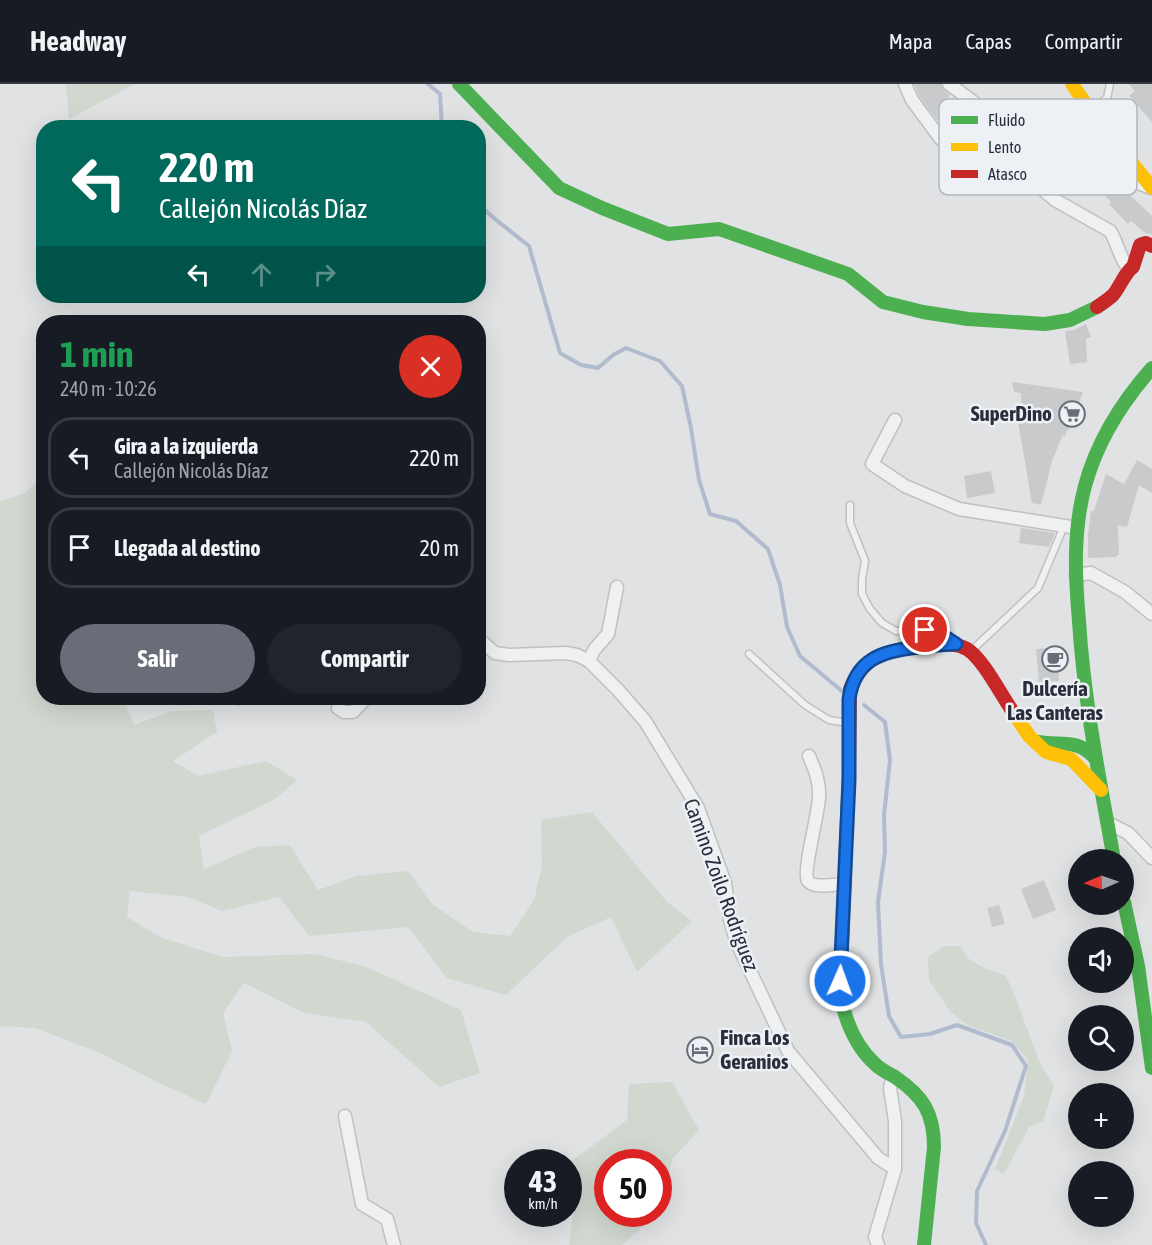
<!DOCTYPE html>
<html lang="es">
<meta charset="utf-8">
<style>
:root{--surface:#171b24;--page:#20242c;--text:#f1f3f6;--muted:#9ea1a6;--line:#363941;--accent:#696d77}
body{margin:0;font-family:"Asap Condensed",sans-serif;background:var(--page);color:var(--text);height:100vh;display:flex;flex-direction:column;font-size:22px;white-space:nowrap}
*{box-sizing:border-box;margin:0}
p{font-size:20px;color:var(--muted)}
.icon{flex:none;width:33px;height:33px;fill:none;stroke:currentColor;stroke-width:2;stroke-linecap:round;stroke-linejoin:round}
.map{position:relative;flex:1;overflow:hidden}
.drawer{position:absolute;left:36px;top:231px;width:450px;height:390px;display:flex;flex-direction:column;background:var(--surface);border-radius:24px;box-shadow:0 6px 24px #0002}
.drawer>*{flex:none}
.hud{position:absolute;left:36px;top:36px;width:450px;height:183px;border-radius:24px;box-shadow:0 6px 24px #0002;background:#00695c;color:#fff;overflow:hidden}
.needle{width:39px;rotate:268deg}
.tools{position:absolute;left:1068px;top:765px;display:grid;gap:12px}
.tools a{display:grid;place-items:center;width:66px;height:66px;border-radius:50%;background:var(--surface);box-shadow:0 6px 24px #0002;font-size:30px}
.speed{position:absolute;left:504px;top:1065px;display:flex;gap:12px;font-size:30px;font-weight:700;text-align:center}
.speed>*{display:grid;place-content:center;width:78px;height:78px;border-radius:50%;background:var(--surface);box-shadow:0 6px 24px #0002;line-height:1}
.speed small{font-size:15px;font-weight:400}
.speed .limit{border:9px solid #d22;background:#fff;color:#111}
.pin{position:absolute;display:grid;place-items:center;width:51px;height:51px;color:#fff;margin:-26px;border:3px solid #fff;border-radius:50%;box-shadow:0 2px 6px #0007}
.me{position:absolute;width:66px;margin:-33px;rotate:2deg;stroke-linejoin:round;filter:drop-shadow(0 0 4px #0008)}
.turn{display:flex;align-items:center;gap:21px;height:126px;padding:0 24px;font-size:27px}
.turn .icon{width:78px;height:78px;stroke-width:2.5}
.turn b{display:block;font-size:42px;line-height:51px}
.lanes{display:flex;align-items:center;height:57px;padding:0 24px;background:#0003;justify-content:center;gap:30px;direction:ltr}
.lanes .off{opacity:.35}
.round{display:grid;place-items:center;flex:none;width:63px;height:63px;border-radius:32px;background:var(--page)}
.overview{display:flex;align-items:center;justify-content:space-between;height:102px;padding:0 24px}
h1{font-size:36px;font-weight:700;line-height:45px;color:#1e9e55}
.button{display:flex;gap:12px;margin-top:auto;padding:12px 24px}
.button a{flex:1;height:69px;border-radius:36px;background:var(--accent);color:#fff;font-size:24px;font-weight:700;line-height:69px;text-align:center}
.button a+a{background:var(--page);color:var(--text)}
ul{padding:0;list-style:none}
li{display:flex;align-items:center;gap:18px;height:81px;margin:0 12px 9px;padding:0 12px;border:3px solid var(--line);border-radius:24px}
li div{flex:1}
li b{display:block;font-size:22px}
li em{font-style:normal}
header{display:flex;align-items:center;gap:36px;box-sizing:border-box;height:84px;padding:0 30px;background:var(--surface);border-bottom:2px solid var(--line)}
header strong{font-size:28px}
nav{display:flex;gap:33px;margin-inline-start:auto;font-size:21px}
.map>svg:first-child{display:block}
</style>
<header>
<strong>Headway</strong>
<nav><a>Mapa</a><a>Capas</a><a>Compartir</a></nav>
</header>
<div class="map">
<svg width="1152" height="1161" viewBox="0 0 1152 1161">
<rect width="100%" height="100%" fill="#e0e2e4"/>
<g fill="#d0d8d0">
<polygon points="66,0 133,0 133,1 69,35"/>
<polygon points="43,393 44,614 123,614 134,641 172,627 213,626 217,648 173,677 198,692 266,677 297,696 275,715 199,752 204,785 255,763 290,761 318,806 357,792 408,787 432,820 473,848 510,852 534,816 542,782 541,736 592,728 667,818 692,837 637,888 611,833 567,853 506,911 447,894 408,843 309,852 279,813 222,827 188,813 130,807 127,833 160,853 222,873 316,870 366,883 461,926 480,989 439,1003 366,938 304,929 244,899 223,929 232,967 206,1020 153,996 103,970 35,944 0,942 0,417 23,410"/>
<polygon points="944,862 960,862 969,875 984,884 1006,892 1015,912 1039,977 1054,1002 1043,1038 1029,1043 1004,1090 995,1085 1024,1012 1028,976 1012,957 967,941 949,926 929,896 928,873"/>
<polygon points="672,998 699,1046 673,1074 659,1124 658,1078 608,1078 608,1130 656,1130 622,1161 569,1161 574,1122 569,1106 569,1079 627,1036 629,1000"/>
</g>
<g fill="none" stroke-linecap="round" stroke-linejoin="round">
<g stroke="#b0bccd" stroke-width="4">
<polyline points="428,0 440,10 442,44"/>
<polyline points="478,120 495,135 529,162 560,269 581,281 598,284 613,271 626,264 660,277 682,302 691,344 699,396 710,430 736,437 768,465 780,501 787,543 800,572 843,608"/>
<polyline points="864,621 885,638 890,676 884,731 885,768 878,818 881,880 889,932 901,953 930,950 957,941 1012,961 1026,982 1005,1047 977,1107 976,1139 986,1161"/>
</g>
</g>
<g fill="#c8cacc">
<polygon points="914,0 941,0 944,6 950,11 947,15 956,23 958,21 991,41 1017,55 1027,58 1033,66 1036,61 1051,65 1075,79 1072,81 1078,87 1072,94 1019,64 1011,71 1002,60 1001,62 974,42 957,57 944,45 919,12"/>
<polygon points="1129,0 1152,0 1152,38 1129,12 1135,7"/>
<polygon points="1098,92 1118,100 1152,132 1152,150 1145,149 1131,137 1128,140 1109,120 1111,118 1092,98"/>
<polygon points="1086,240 1091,253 1086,255 1087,278 1070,280 1065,247 1074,246"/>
<polygon points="1012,298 1083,308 1068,347 1067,346 1065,352 1063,351 1052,377 1041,421 1032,419 1018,338 1022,338 1021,309 1014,308"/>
<polygon points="1137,376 1152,385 1152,409 1139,401 1127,443 1118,441 1119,471 1117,471 1117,473 1088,474 1088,451 1091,427 1094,427 1106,390 1124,400"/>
<polygon points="991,387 995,409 967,414 964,392"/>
<polygon points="1021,444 1054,449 1053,454 1049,463 1019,459"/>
<polygon points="1056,563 1059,597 1039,598 1036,565"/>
<polygon points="1044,796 1056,826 1033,835 1021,805"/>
<polygon points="999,821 1005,840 992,843 987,824"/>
</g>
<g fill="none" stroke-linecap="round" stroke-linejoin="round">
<g stroke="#bec0c2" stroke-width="9">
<g id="lane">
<polyline points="1091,26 1107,14 1110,0"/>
<polyline points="850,421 850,439 865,477 862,495 862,510 870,525 882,539 896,547 925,546 942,551 950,557"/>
<polyline points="971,567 1038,504 1064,442"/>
<polyline points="749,570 805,621 829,636 848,639"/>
</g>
</g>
<g stroke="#bec0c2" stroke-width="15">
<g id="street">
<path d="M 905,0 L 912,16 L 940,54 L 964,75 L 995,87 L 1021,90 L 1029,94 L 1055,116 L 1110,147 C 1118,159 1119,174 1129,185"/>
<polyline points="949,0 991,31 1021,48 1054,57 1104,86 1151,104"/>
<polyline points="895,336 872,380 905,402 959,425 1077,444"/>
<polyline points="1076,491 1091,489 1125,508 1152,530"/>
<polyline points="478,553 481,557 495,569 509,571 566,569 577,571 589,577 618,606 645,637 698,724 725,799 730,836 736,857 788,967 878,1074 895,1085 875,1153 878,1161"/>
<polyline points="589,577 594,566 608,550 617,503"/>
<polyline points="238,614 239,614"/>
<polyline points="340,614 338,624 344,628 353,628 366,614"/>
<path d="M 809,672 C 815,686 820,698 819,713 C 819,728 802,789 808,797 C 814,805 836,800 844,800"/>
<polyline points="1108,739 1128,749 1152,774"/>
<polyline points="893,992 890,1004 895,1037 895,1085"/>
<polyline points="345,1032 362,1120 387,1135 394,1161"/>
</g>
</g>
<use href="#lane" stroke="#eff0f1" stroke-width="6"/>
<use href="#street" stroke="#eff0f1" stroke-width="12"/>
<g stroke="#4caf50" stroke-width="14">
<polyline points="459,0 559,104 602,124 668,150 719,145 848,190 883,218 923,228 968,235 1045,240 1070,236 1097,223"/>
<path d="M 1038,658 C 1062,662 1077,654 1095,674"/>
<path d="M 849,685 L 840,910 C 845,936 855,962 875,980 C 881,986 888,989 895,993 C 923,1012 934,1029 934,1063 L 924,1161"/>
<path d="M 1114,776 C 1100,697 1084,618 1079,537 C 1075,492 1073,446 1085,402 C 1097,357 1122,318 1152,284"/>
<polyline points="1124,818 1138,882 1152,984"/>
</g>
<g stroke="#ffc107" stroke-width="14">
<polyline points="1072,0 1090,26 1152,104"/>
<polyline points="1011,625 1029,652 1046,668 1071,675 1101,706"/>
</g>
<g stroke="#c62828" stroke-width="14">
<path d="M 1097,223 C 1103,219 1109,215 1113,211 C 1120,203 1125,188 1133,183 L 1140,161 L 1146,159 L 1152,162"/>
<path d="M 849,685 L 850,605 C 864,569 891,566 926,562 C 940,561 954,558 967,565 C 983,575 1000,609 1011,625"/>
</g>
</g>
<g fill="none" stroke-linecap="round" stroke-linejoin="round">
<g stroke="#114b97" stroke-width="15">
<path id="route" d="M 840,897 L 849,696 L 849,615 C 855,575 882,567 918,563 C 930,562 943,560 956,560 L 942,551 L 925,546"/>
</g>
<use href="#route" stroke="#1a73e8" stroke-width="10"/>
</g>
<defs>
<g id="supermarket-ring" transform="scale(1.35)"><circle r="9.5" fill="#edf0f4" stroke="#696d77" stroke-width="1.5"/><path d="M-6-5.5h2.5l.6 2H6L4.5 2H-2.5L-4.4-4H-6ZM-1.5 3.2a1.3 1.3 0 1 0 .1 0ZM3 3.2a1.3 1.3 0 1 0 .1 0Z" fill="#696d77"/></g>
<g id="cafe-ring" transform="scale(1.35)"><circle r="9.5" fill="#edf0f4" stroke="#696d77" stroke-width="1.5"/><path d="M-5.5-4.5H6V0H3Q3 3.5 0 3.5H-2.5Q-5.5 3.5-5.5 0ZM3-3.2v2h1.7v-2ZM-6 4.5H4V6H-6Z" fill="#696d77"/></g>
<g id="hotel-ring" transform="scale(1.35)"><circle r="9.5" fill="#edf0f4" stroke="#696d77" stroke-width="1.5"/><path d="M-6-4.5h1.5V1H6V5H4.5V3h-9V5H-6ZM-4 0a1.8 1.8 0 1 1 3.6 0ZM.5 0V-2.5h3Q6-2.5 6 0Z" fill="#696d77"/></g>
</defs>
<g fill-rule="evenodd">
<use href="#supermarket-ring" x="1072" y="330"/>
<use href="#cafe-ring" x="1055" y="575"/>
<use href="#hotel-ring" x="700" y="966"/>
</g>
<g text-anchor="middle" stroke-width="5" stroke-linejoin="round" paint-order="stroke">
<g font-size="21" font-weight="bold" fill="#292e3c" stroke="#edf0f4" text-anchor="end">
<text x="1052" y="337">SuperDino</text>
<text x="1055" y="612" text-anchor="middle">Dulcería<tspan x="1055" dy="24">Las Canteras</tspan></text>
<text x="720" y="961" text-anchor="start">Finca Los<tspan x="720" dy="24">Geranios</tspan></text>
</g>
<g font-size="21" fill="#292e3c" stroke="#edf0f4">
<text transform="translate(721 801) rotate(70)" y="7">Camino Zoilo Rodríguez</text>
</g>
</g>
<rect x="939" y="15" width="198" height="96" rx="9" fill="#edf0f4" stroke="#b2b6bd" stroke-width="1.5"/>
<rect x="951" y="32" width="27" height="8" fill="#4caf50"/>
<rect x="951" y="59" width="27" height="8" fill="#ffc107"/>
<rect x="951" y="86" width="27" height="8" fill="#c62828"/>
<g font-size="16" fill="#292e3c">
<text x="988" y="42">Fluido</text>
<text x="988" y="69">Lento</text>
<text x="988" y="96">Atasco</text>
</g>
</svg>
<div class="tools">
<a><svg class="needle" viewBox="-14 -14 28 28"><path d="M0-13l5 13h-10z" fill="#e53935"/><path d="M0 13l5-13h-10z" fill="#9ea1a6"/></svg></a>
<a><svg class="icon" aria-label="sound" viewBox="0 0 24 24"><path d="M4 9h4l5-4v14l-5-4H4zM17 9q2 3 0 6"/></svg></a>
<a><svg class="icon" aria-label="search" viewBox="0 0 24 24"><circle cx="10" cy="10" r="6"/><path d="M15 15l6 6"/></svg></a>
<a>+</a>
<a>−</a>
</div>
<div class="speed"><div>43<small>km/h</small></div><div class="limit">50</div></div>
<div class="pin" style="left:925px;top:546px;background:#d93025"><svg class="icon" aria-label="arrive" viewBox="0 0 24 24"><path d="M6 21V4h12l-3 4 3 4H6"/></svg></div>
<svg class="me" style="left:840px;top:897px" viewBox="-20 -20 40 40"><circle r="17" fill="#1a73e8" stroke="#fff" stroke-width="3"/><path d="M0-11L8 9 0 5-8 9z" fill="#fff"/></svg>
<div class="hud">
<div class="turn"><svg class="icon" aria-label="left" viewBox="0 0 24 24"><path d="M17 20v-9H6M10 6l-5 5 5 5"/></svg><div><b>220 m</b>Callejón Nicolás Díaz</div></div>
<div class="lanes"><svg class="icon" aria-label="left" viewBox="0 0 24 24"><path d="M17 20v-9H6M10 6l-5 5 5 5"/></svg><svg class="icon off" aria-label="ahead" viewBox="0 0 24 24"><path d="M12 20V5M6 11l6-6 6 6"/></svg><svg class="icon off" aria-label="right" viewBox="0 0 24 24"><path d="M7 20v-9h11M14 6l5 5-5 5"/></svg></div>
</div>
<section class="drawer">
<div class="overview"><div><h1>1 min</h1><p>240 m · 10:26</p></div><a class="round" style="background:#d93025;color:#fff"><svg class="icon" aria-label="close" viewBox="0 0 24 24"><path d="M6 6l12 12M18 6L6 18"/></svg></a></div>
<ul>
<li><svg class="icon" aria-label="left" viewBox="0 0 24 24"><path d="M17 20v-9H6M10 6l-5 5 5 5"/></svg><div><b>Gira a la izquierda</b><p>Callejón Nicolás Díaz</p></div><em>220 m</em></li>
<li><svg class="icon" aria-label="arrive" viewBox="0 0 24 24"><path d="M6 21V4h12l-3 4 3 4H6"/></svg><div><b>Llegada al destino</b></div><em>20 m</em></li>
</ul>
<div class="button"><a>Salir</a><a>Compartir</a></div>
</section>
</div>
